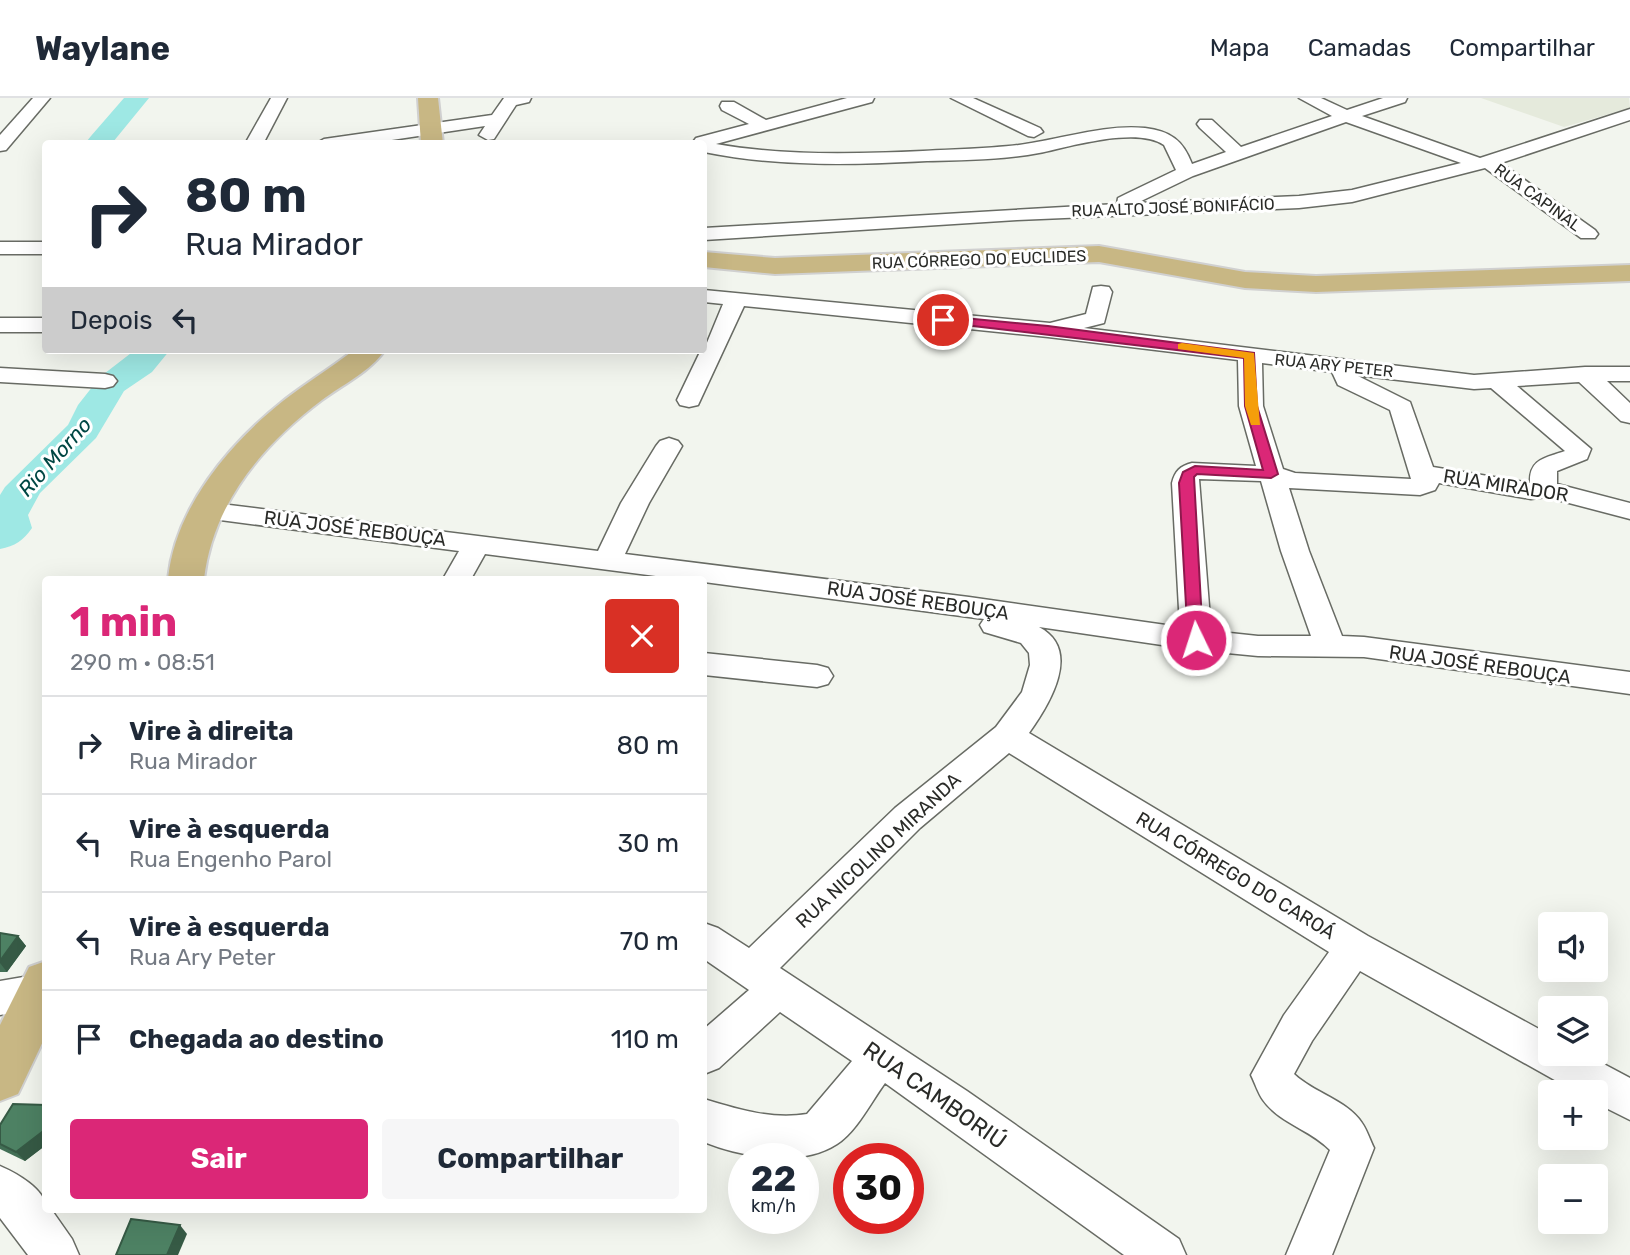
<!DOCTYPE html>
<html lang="pt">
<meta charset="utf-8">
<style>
:root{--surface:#fff;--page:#f6f6f7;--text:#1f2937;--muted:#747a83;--line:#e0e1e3;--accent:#db2777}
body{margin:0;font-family:Rubik,sans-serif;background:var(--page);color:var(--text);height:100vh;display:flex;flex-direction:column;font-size:26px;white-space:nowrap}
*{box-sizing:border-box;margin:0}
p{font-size:23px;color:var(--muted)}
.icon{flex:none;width:38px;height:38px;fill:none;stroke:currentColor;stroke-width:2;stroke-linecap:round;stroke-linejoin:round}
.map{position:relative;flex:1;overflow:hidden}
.panel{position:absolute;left:42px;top:478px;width:665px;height:637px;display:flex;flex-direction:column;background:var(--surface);border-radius:7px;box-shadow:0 7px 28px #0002}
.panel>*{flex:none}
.top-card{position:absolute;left:42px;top:42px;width:665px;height:214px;border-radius:7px;box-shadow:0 7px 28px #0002;background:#fff;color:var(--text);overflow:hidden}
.tools{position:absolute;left:1538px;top:814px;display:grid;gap:14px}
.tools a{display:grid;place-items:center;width:70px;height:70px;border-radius:7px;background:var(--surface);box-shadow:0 7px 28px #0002;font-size:35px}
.speed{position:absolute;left:728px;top:1045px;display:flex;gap:14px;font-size:35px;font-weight:700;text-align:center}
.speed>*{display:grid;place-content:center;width:91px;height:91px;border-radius:50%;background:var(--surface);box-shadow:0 7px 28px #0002;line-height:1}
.speed small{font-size:18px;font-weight:400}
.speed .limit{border:10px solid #d22;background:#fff;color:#111}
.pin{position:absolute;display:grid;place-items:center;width:60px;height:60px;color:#fff;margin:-30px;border:4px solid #fff;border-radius:50%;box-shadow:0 2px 7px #0007}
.me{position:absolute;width:77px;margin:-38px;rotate:356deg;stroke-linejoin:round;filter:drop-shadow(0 0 5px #0008)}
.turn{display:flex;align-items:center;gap:24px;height:147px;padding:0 28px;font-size:32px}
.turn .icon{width:91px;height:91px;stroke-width:2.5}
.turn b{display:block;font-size:49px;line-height:60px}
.then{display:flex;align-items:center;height:66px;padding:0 28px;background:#0003;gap:14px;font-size:26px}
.round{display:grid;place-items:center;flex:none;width:74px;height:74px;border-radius:7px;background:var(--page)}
.headline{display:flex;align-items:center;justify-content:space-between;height:119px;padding:0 28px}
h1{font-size:42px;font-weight:700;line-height:52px;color:var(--accent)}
.action{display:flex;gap:14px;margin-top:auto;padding:14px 28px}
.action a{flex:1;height:80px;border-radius:7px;background:var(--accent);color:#fff;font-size:28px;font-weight:700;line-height:80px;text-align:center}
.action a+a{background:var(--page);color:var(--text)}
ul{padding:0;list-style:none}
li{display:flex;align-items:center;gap:21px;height:98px;padding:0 28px;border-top:2px solid var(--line)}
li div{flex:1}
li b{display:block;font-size:26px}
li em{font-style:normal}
header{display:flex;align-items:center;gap:42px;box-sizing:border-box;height:98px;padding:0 35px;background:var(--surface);border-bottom:2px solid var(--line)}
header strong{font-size:33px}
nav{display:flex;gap:38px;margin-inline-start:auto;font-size:24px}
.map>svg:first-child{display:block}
</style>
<header>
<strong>Waylane</strong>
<nav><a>Mapa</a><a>Camadas</a><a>Compartilhar</a></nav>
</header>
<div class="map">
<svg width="1630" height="1157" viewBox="0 0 1630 1157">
<rect width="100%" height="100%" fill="#f2f5ee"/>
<polygon fill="#e5eadc" points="1481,0 1629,0 1630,10 1564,29"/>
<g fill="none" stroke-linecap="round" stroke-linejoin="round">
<g fill="#9ee8e4" fill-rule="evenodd">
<polygon points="124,0 149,0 113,44 114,46 89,46 87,43 91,38"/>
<path d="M 135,252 L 170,252 L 152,274 L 124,293 L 96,340 L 40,395 L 28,417 L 32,430 C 23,443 15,448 0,451 L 0,397 L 5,389 L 68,327 L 78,307 L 100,279 Z"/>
</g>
<g stroke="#686b64" stroke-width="3">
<g id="minor">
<polygon points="33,0 50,0 6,52 0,53 0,37"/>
<polygon points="271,0 287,0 263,46 245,46"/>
<polygon points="504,0 531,0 529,4 516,7 494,41 488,42 479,37 485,28 365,46 315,46 324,41 492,17"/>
<path d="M 847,0 L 874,0 L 872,4 L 716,46 C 784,58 853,56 923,53 C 955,51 987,51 1019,47 C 1060,42 1103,26 1145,30 C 1170,33 1183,42 1192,66 L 1226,54 L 1200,30 L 1197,26 L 1200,22 L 1212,22 L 1241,49 L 1332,18 L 1299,0 L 1321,0 L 1347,12 L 1383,0 L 1407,0 L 1405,4 L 1362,18 L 1480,60 L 1630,11 L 1630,22 L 1501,65 L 1595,132 L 1598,136 L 1595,140 L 1581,140 L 1485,70 L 1352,104 L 1299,110 L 1017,122 L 704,142 L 704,130 L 1117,106 L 1118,100 L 1126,96 L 1176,72 L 1164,47 C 1137,28 1069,49 1039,55 C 1002,62 964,62 927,63 C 852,67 778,69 704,54 L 704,46 L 693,44 L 696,40 L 749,26 L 722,12 L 720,8 L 722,4 L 734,4 L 766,22 ZM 1346,24 L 1461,65 L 1352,92 L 1299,98 L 1137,105 L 1193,78 Z"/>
<polygon points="951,0 973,0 1040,30 1043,34 1034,39 1028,38"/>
<rect x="0" y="144" width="46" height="12"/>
<path d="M 1101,188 L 1109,189 L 1112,194 L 1104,225 L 1084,230 L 1474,277 L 1585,269 L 1630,269 L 1630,283 L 1607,283 L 1630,305 L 1630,325 L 1621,323 L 1579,284 L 1517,288 L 1591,351 L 1587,361 L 1557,373 L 1557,386 L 1630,405 L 1630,421 L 1546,399 L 1531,401 L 1439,385 L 1435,392 L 1420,397 L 1289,390 L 1309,453 L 1342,538 L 1364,539 L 1630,574 L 1630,596 L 1364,559 L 1258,558 L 1196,552 L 1039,529 C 1083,552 1049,607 1029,635 L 1368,838 L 1550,937 L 1550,956 L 1585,956 L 1630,980 L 1630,1022 L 1596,1005 L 1596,994 L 1576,994 L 1360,873 L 1312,943 L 1294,976 C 1314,995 1347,1002 1362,1025 C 1367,1032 1370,1042 1374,1050 L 1332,1157 L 1286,1157 L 1330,1052 C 1311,1032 1279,1025 1263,1002 C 1258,995 1255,985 1251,977 L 1284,917 L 1329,854 L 1009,655 L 920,730 L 780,870 L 967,993 L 1179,1141 L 1186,1157 L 1124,1157 L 885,985 C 871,1004 857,1033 837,1046 C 800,1070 742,1059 704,1044 L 704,1001 C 737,1011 771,1022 807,1016 L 852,963 L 780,914 L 719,970 L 704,976 L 704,931 L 749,892 L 704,861 L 704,825 L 718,830 L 749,850 L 895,710 L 996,629 L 1022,594 L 1030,567 L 1029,555 L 1021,545 L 984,534 L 980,527 L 984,521 L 704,484 L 704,481 L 679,481 L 485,456 L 471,481 L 443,481 L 459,453 L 205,420 L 195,418 L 191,412 L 195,406 L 205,404 L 598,453 L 621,405 L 656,348 L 660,343 L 669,340 L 678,343 L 682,348 L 649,405 L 625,456 L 969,499 L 1180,529 L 1172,385 C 1175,373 1180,368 1192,365 L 1256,368 L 1239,308 L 1238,262 L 1048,239 L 744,208 L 698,307 L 689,309 L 680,307 L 677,302 L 701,252 L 704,252 L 723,206 L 704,204 L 704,192 L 1050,225 L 1086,216 L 1093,189 ZM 1262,265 L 1332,274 L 1338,287 L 1390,312 L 1411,381 L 1295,375 L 1283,371 L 1263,308 ZM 1356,277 L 1474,291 L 1491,290 L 1565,353 C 1545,360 1529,361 1530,385 L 1433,369 L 1410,304 ZM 1199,381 L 1261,383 L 1281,453 L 1311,538 L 1258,538 L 1211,533 Z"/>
<rect x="0" y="220" width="46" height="14"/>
<polygon points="0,270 105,276 113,278 117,283 113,288 105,290 0,284"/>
<polygon points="704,555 817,567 828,570 833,578 828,586 817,589 704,577"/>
<polygon points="41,876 46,877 46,909 0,917 0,883"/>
<path d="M 0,1068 C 16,1075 46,1091 46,1111 L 51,1111 L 72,1141 L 79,1157 L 28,1157 L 0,1120 Z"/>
</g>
</g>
<g stroke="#d0d0d0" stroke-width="4">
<g id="major">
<polygon points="418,0 438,0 443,46 421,46"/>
<polygon points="1099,148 1245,174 1316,178 1630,167 1630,183 1316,194 1245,190 1099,164 775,176 704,169 704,154 775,160"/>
<path d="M 354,252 L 385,252 C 371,273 342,287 322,302 C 262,347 213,406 204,481 L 168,481 C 175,410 229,346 283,303 C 306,285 331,270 354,252 Z"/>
<polygon points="46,863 46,937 18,996 0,1003 0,927 29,869"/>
</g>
</g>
<use href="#minor" fill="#fff" fill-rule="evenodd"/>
<use href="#major" fill="#c8b784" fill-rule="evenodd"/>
</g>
<g fill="#426f55">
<polygon points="0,835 18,838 26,848 7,874 0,874"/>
<polygon points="46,1007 46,1047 25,1063 0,1051 0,1027"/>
</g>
<g fill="#365a45">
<polygon points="18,838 26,848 7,874 0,865 0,863"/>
<polygon points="46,1031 46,1047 25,1063 16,1054"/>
<polygon points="180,1127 187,1136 178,1157 167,1157"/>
</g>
<g fill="#4d8163" stroke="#365a45" stroke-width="2">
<polygon points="0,835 18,838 0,863"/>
<polygon points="13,1006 46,1007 46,1031 16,1054 0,1046 0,1027"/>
<polygon points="131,1121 180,1127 167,1157 116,1157"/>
</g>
<polygon fill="#db2777" stroke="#8e194d" stroke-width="2" points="943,218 1048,228 1254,255 1257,308 1278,376 1271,380 1197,376 1194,379 1203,542 1201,545 1190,545 1188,542 1179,385 1183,374 1195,368 1263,372 1245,308 1244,260 939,224 939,219"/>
<polygon fill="#f59e0b" points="1182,245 1254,255 1260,327 1251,327 1245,308 1244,260 1178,251 1178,246"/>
<g text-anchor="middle" stroke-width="6" stroke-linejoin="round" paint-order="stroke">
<g font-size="16" fill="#2a2b28" stroke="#fff">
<text transform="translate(1538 99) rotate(36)" y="6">RUA CAPINAL</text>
<text transform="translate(1173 109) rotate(-2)" y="6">RUA ALTO JOSÉ BONIFÁCIO</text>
<text transform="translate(979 161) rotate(-2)" y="6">RUA CÓRREGO DO EUCLIDES</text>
<text transform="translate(1334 267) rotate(6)" y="6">RUA ARY PETER</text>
</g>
<g font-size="19" fill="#2a2b28" stroke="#fff">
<text transform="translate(1506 387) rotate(9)" y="7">RUA MIRADOR</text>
<text transform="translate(355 430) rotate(7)" y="7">RUA JOSÉ REBOUÇA</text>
<text transform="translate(918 502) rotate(8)" y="7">RUA JOSÉ REBOUÇA</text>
<text transform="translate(1480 566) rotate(8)" y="7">RUA JOSÉ REBOUÇA</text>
<text transform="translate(878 752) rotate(-43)" y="7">RUA NICOLINO MIRANDA</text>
<text transform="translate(1236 777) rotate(31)" y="7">RUA CÓRREGO DO CAROÁ</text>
</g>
<g font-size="21" font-style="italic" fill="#004744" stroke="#fff">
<text transform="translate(55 359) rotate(-48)" y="7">Rio Morno</text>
</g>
<g font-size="23" fill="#2a2b28" stroke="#fff">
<text transform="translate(935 997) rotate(35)" y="8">RUA CAMBORIÚ</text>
</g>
</g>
</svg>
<div class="tools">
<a><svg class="icon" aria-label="sound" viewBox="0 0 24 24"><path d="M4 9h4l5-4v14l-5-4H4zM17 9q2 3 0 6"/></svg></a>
<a><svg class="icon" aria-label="layers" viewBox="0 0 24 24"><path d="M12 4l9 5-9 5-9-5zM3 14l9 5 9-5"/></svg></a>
<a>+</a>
<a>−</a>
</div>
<div class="speed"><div>22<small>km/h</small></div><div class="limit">30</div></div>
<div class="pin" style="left:943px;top:222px;background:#d93025"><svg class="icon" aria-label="arrive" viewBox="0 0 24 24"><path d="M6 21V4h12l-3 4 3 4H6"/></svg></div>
<svg class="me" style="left:1196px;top:542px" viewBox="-20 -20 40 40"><circle r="17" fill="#db2777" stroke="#fff" stroke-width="3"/><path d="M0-11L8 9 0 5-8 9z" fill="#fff"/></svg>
<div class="top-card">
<div class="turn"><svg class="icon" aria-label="right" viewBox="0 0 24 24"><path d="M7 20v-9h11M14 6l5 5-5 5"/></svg><div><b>80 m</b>Rua Mirador</div></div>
<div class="then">Depois<svg class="icon" aria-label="left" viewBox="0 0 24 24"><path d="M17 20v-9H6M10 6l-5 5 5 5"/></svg></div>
</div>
<section class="panel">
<div class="headline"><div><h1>1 min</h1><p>290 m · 08:51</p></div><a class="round" style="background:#d93025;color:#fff"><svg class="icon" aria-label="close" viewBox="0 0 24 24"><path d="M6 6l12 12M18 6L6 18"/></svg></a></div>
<ul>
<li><svg class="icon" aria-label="right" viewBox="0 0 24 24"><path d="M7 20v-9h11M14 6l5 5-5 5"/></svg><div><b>Vire à direita</b><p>Rua Mirador</p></div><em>80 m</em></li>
<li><svg class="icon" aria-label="left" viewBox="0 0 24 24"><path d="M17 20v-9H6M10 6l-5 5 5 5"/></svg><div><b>Vire à esquerda</b><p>Rua Engenho Parol</p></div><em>30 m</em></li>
<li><svg class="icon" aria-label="left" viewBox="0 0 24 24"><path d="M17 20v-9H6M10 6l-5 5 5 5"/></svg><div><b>Vire à esquerda</b><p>Rua Ary Peter</p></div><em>70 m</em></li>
<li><svg class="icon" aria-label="arrive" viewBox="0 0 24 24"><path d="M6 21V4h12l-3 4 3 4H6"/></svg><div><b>Chegada ao destino</b></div><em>110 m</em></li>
</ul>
<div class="action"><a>Sair</a><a>Compartilhar</a></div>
</section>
</div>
